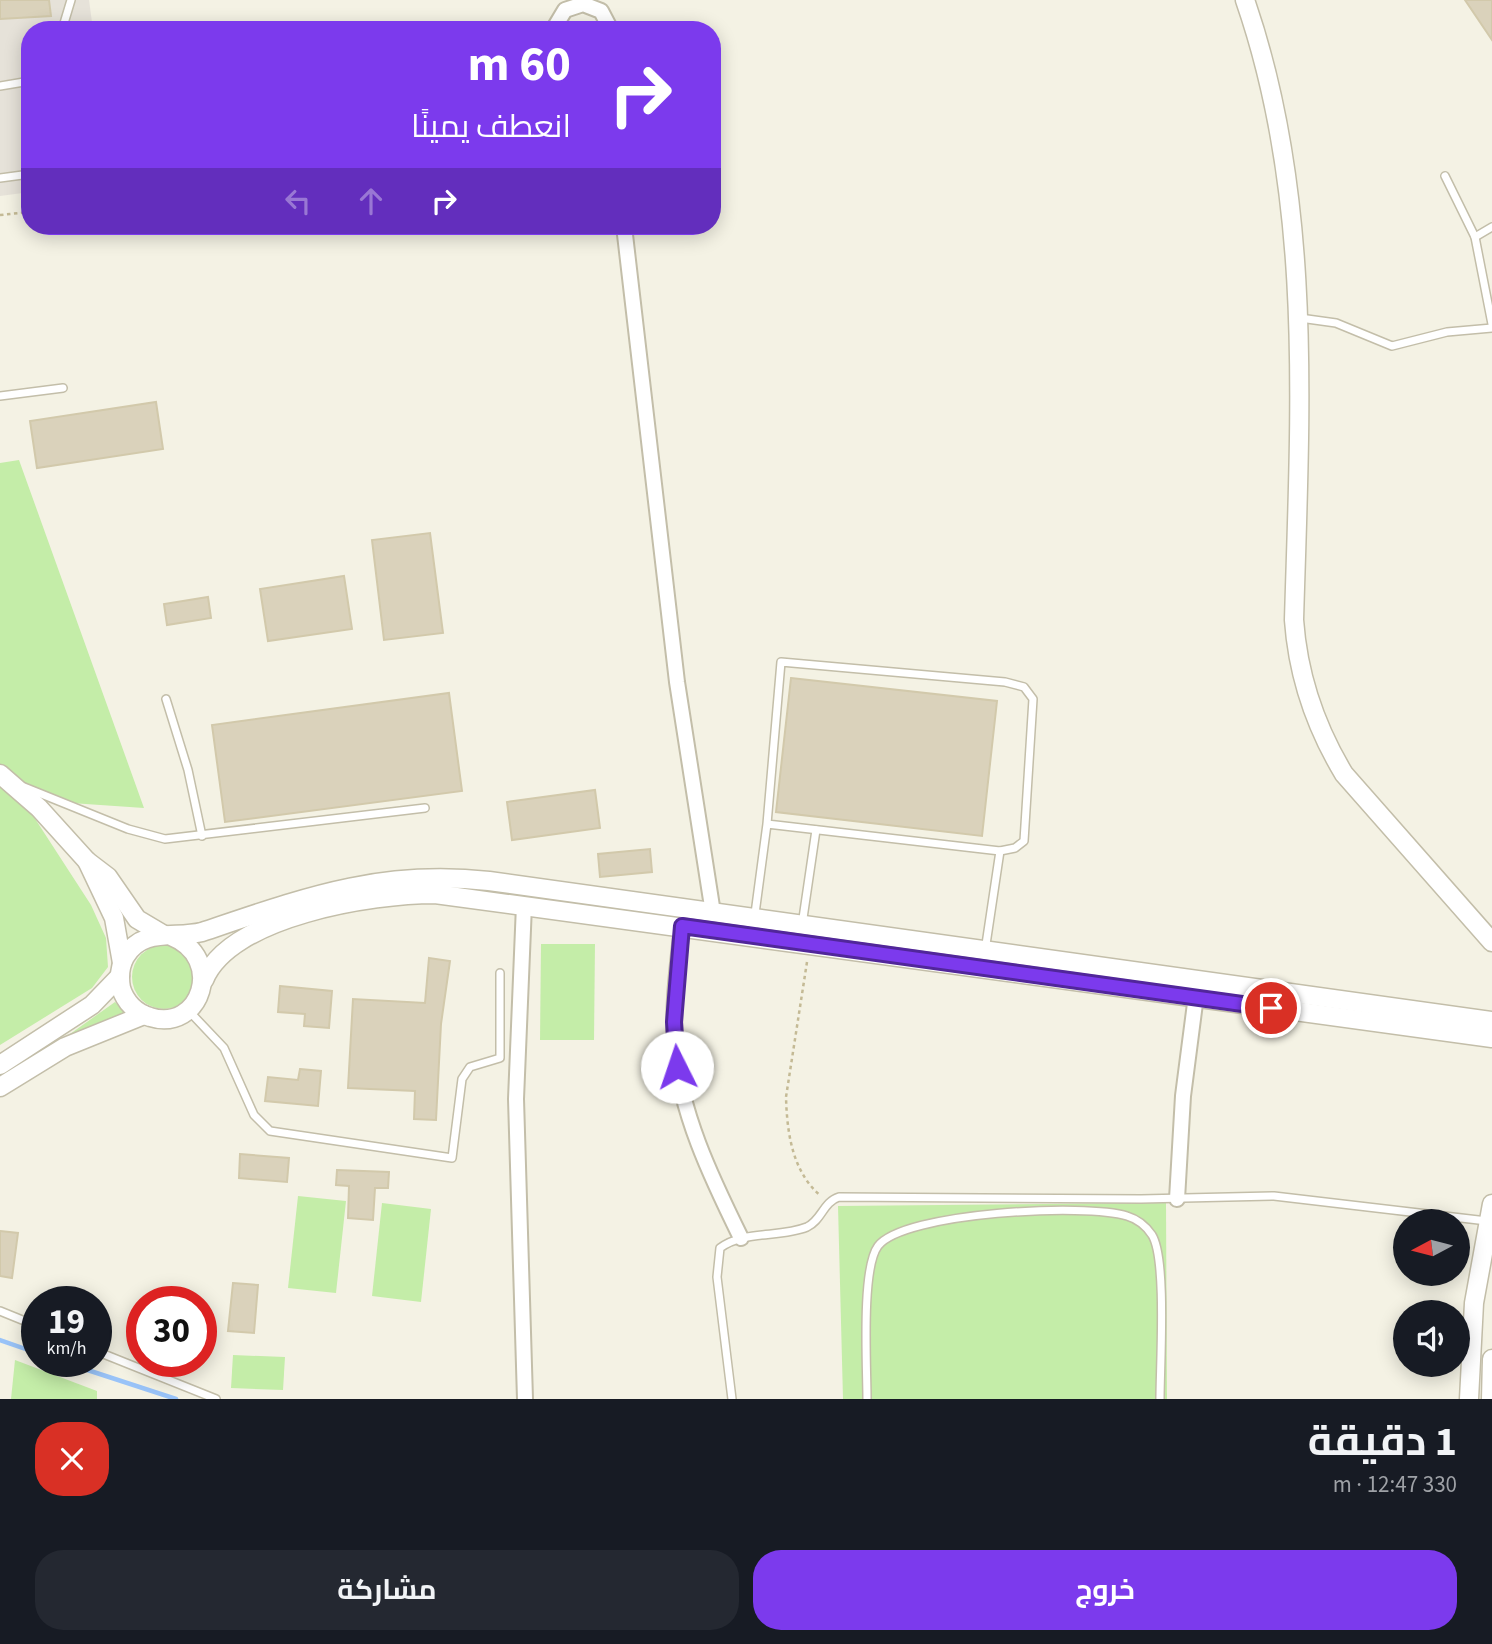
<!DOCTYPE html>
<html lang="ar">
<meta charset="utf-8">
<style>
:root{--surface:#171b24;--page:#242831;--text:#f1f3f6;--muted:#9ea1a6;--accent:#7c3aed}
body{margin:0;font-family:"Source Sans 3",Cairo,sans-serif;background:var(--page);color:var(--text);direction:rtl;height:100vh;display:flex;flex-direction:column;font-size:26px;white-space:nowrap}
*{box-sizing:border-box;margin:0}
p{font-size:23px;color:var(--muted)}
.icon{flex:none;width:38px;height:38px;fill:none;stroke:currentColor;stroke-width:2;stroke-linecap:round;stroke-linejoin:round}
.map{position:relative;height:1399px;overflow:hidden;direction:ltr}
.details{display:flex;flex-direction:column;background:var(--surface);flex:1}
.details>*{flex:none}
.guide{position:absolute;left:21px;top:21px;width:700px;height:214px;border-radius:28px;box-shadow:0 4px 18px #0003;direction:rtl;background:#7c3aed;color:#fff;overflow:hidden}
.needle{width:46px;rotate:263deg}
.fabs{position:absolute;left:1393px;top:1209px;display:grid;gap:14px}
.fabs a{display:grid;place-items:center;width:77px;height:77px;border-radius:50%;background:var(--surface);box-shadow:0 4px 18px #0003;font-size:35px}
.speed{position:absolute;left:21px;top:1286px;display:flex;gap:14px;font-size:35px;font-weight:700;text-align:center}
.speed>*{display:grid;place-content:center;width:91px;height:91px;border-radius:50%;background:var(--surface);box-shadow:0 4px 18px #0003;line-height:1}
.speed small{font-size:18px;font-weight:400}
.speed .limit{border:10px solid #d22;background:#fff;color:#111}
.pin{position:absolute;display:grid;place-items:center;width:60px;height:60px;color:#fff;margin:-30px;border:4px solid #fff;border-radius:50%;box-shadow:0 2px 7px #0007}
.me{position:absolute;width:77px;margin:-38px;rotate:356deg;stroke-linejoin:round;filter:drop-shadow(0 0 5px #0008)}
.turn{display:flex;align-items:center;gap:24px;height:147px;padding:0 35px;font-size:32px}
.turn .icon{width:91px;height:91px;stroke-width:2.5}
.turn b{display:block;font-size:49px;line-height:60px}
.lanes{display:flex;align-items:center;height:66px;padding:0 35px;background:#0003;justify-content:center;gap:35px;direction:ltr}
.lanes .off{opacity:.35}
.round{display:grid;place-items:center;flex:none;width:74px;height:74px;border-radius:28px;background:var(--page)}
.head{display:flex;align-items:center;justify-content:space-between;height:119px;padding:0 35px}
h1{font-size:42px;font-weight:700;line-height:52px}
.cta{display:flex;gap:14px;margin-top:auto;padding:14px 35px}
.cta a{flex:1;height:80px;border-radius:28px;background:var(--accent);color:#fff;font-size:28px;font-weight:700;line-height:80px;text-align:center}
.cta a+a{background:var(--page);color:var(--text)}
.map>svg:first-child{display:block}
</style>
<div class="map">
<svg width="1492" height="1399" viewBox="0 0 1492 1399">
<rect width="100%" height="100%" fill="#f4f2e4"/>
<polygon fill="#e6e2d9" points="0,0 89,0 93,30 30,30 30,192 0,196"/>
<g fill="#c4eda8">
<polygon points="19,460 144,808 71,803 19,794 91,905 106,938 108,967 92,988 0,1045 0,463"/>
<polygon points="541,944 595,944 594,1040 540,1040"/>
<circle cx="164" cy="977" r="32"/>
<polygon points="115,1002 125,1013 63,1039"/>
<polygon points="298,1196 346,1201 336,1293 288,1288"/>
<polygon points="382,1203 431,1209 421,1302 372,1296"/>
<polygon points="1166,1203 1167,1399 843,1399 838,1206"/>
<polygon points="233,1355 285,1357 283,1390 231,1388"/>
<polygon points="15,1360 97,1391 97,1399 11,1399"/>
</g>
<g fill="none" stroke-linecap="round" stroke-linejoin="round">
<g stroke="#99c3f8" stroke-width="4.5">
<polyline points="0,1340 37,1353"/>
<polyline points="63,1362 176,1399"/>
</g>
</g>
<g fill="#dad2bb" stroke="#d2c9ab" stroke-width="2">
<polygon points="0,0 49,0 51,16 0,19"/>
<polygon points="1465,0 1492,0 1492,40"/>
<polygon points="156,402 163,449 37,468 30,421"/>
<polygon points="430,533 443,633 384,640 372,540"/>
<polygon points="344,576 352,629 268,641 260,589"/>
<polygon points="208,597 211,618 167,625 164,604"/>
<polygon points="791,678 997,701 982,836 776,812"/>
<polygon points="449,693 462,791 225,822 212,725"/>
<polygon points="595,790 600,828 512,840 507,802"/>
<polygon points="650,849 652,872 600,877 598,854"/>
<polygon points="429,958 450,961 441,1024 436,1120 414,1119 415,1091 348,1088 353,999 425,1003"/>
<polygon points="280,986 332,991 329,1028 304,1026 305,1014 278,1012"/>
<polygon points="300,1069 321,1071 318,1106 265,1101 268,1077 298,1080"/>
<polygon points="240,1154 289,1158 287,1182 239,1178"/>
<polygon points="337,1170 389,1172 388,1188 375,1188 373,1220 348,1218 349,1186 336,1185"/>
<polygon points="0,1231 18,1233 12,1278 0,1276"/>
<polygon points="233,1283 258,1285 254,1333 228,1331"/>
</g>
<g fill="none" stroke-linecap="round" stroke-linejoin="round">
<g stroke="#c3bea9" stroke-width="10">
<g id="service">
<polyline points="62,30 71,0"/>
<polyline points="0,86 30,81"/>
<polyline points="1445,176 1475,237 1492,324"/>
<polyline points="0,178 30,174"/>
<polyline points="1475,237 1492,227"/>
<polyline points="1300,318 1336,323 1392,346 1447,332 1492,328"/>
<polyline points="0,396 63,388"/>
<polyline points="166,699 188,770 202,836"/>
<polyline points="24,787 128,829 165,839 425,808"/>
<polyline points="802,925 816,830"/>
<polyline points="752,936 767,824 781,662 1005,682 1024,687 1033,699 1024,841 1015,848 1000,851 767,824"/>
<polyline points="985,951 1000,851"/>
<polyline points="188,1010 224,1048 254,1115 270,1131 452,1158 462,1079 470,1067 500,1058 500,973"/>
<polyline points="0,1311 37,1326"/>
<polyline points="96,1351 216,1399"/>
<path d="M 732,1399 L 717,1277 L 720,1248 C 744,1230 780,1238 807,1227 C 822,1220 823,1202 839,1197 L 1141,1199 L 1274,1196 L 1487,1221"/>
<path d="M 867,1399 C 867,1367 861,1269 878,1246 C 904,1212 1087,1203 1127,1216 C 1137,1219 1146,1226 1152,1235 C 1167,1259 1160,1365 1160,1399"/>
</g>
</g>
<g stroke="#c3bea9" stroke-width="18">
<g id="minor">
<polyline points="553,30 565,10 583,4 601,11 611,30"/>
<polyline points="624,226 677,682 713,913"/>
<polyline points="524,905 516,1099 525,1399"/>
<path d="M 682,926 C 678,965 672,1006 675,1045 C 679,1111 712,1179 741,1238"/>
<polyline points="1177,1199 1183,1096 1197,988"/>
</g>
</g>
<g stroke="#c3bea9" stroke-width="21">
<g id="tertiary">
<path d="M 1245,0 C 1314,199 1300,413 1294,620 C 1298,676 1315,726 1344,774 L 1492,942"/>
<polyline points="0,774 39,808 87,861 108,877 137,919 164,935"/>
<polyline points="87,861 114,918 122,963"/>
<path d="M 171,936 C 226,958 201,1033 150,1017 C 136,1013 125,1002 121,988 C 119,977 120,966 125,957 C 142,927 175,939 202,932 C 303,898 379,869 489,881 L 1492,1021"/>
<path d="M 204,980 C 230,916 373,894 435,894 L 1492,1038"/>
<polyline points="0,1065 92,1005 120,976"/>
<polyline points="0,1087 65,1047 144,1015"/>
<polyline points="1469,1399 1474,1303 1492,1204"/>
<polyline points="1491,1399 1492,1359"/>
</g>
</g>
<g stroke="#c4ba95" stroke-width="2.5" stroke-dasharray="3.5 3.5" stroke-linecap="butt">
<polyline points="0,215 30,212"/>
<path d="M 807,962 L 786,1097 C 787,1132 792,1172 821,1196"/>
</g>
<use href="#service" stroke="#fff" stroke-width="7"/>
<use href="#minor" stroke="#fff" stroke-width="14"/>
<use href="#tertiary" stroke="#fff" stroke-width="18"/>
</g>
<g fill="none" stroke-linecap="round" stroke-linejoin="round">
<g stroke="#51269a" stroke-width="18">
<polyline id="route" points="677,1067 674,1022 682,926 1271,1008"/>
</g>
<use href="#route" stroke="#7c3aed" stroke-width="12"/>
</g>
</svg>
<div class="fabs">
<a><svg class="needle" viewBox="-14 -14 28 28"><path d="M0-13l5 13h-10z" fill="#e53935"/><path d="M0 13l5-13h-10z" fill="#9ea1a6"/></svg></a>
<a><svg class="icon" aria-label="sound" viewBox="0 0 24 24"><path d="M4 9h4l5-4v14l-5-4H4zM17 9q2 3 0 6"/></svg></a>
</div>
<div class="speed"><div>19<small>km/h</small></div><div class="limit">30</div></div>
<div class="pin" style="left:1271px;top:1008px;background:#d93025"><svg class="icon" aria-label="arrive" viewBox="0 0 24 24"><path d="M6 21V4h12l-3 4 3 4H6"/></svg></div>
<svg class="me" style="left:677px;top:1067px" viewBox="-20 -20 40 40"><circle r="19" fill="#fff"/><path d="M0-13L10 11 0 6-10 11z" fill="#7c3aed"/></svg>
<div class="guide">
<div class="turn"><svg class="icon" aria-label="right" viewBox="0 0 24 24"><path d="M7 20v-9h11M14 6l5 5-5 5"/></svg><div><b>60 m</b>انعطف يمينًا</div></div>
<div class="lanes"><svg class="icon off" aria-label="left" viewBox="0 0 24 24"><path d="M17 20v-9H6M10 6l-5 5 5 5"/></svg><svg class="icon off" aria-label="ahead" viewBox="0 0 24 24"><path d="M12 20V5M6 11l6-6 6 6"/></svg><svg class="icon" aria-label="right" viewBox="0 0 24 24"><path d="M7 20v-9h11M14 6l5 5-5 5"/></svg></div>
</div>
</div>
<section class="details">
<div class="head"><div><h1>1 دقيقة</h1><p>330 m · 12:47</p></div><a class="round" style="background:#d93025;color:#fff"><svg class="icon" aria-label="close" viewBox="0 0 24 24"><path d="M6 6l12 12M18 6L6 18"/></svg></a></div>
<div class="cta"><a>خروج</a><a>مشاركة</a></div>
</section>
